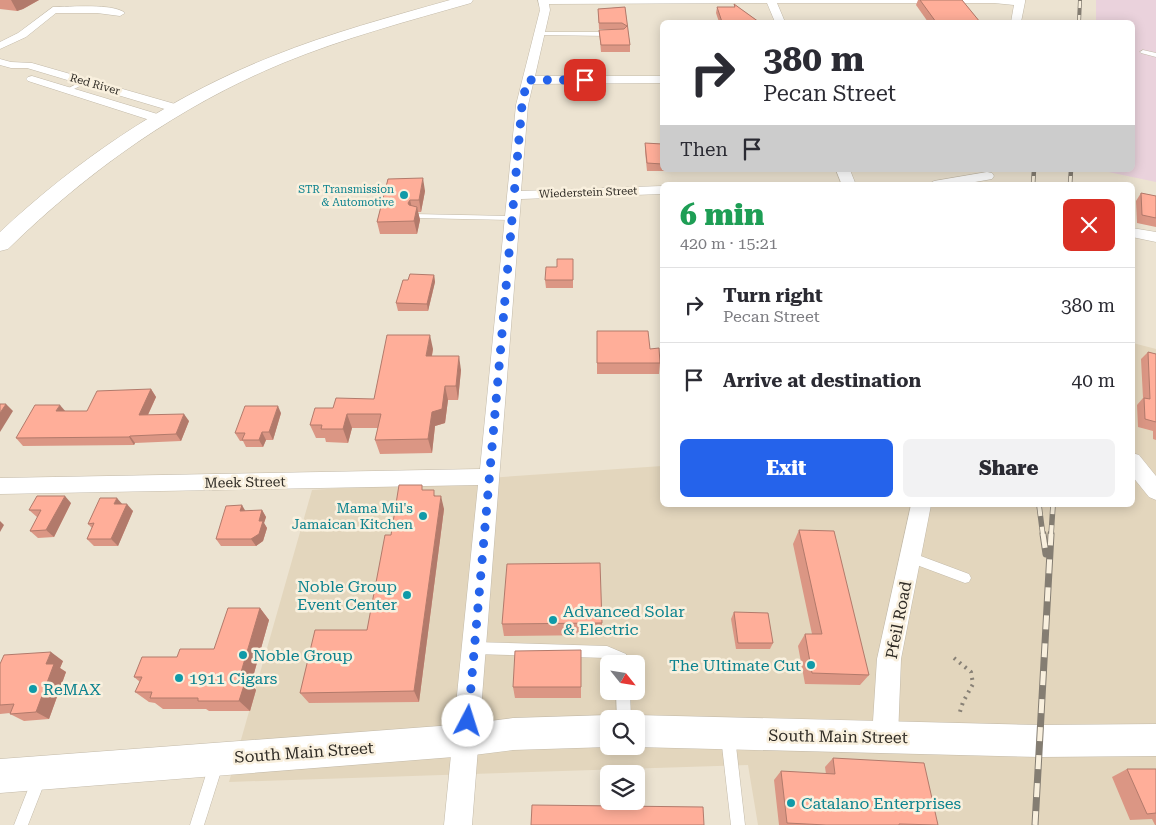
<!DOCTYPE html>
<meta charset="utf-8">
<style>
:root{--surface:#fff;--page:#f2f2f3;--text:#2b2b33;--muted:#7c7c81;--line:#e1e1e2;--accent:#2563eb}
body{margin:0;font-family:"Roboto Serif",serif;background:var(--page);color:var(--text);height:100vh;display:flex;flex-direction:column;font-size:19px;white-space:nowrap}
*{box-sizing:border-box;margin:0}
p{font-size:16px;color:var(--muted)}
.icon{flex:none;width:28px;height:28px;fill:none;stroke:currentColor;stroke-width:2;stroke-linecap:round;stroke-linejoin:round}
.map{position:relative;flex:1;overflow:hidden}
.side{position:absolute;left:660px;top:182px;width:475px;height:325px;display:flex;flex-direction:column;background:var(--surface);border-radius:8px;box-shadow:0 2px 12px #0003}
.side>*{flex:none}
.guide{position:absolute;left:660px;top:20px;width:475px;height:152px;border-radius:8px;box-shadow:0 2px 12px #0003;background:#fff;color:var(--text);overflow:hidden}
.needle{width:32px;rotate:120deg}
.controls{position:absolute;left:600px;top:655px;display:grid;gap:10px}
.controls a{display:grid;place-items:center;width:45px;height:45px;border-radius:8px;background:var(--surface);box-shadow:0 2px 12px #0003;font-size:25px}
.pin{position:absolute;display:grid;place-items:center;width:42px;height:42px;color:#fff;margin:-21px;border-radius:10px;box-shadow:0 2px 8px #0006}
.me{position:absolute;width:55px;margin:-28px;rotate:5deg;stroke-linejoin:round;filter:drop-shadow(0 0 4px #0008)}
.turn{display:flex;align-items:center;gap:18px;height:105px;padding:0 20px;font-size:22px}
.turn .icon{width:65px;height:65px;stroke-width:2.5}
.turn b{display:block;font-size:35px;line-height:42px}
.then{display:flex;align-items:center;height:48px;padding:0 20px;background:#0003;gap:10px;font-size:19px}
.round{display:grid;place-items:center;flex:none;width:52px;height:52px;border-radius:8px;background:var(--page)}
.headline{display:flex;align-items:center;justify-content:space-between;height:85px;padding:0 20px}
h1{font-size:30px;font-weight:800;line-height:38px;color:#1e9e55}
.cta{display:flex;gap:10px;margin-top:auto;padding:10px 20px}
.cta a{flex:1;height:58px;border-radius:8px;background:var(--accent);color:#fff;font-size:20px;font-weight:800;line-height:58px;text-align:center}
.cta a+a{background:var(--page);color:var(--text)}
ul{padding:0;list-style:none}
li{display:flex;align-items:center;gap:15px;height:75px;padding:0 20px;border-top:1px solid var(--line)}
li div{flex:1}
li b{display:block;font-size:19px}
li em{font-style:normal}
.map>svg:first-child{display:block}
</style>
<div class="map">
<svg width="1156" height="825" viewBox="0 0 1156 825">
<rect width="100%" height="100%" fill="#ece3d1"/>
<path fill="#e3d6bd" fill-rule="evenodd" d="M 1133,343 L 1156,349 L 1156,825 L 758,825 L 748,765 L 229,782 L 312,490 L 662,466 L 662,505 L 1132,505 ZM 609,664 L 636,664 L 636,691 L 609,691 ZM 609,719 L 636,719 L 636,746 L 609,746 Z"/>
<polygon fill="#ead2dc" points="1096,0 1156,0 1156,182 1099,170 1132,170 1132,22 1096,22"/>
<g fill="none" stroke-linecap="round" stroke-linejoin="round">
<g stroke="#c3baa9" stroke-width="1">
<g id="service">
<polygon points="538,32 611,32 614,34 611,36 540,35 537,33"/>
<polygon points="1143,50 1156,53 1156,57 1141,53 1140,52"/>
<polygon points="86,79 88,80 88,82 70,91 65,90"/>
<polygon points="413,214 512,216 516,218 512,220 416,218 412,216"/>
<polygon points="910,552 969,574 971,578 969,582 965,583 906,561 904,557 906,553"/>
<polygon points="474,642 607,646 626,654 628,664 616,664 615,662 607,658 474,654 470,652 468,648 470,644"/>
<polygon points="616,691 630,691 631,719 617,719"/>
<polygon points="728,730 733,732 735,737 745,825 731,825 721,737 723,732"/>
<polygon points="216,758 221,760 223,765 204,825 190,825 209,765 211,760"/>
<polygon points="39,772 44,774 46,779 28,825 14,825 34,774"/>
</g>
</g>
<g stroke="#c3baa9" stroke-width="1">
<g id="minor">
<polygon points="538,0 1025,0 1025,2 1021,22 1011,22 1014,5 994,3 777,3 785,22 775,22 767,3 549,4 550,10 535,76 662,76 662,83 533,84 528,105 521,191 662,186 662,194 521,199 472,825 444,825 478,485 0,494 0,478 480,469 516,105 540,10"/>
<path d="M 53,7 C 69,7 114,3 125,13 L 120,16 L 97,13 L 56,13 L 26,37 L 0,49 L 0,42 L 18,33 Z"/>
<polygon points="0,59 11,62 32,63 182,106 184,109 178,113 27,68 11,68 0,65"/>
<polygon points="32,76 164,116 166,119 164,122 156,122 28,81 26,79 28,77"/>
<polygon points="836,170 850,170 856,185 842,185"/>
<polygon points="987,172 992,173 994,176 992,179 958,185 927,185 934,181"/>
<polygon points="1132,228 1156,232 1156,242 1132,237"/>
<polygon points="1132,453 1139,455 1156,476 1156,500 1149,497 1132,476"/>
<polygon points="911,505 931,505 901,659 898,737 894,746 885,750 876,746 872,737 877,659"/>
</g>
</g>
<g stroke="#c3baa9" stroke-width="1">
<g id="tertiary">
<polygon points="609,715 618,719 609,719 609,746 611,746 609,747 513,750 466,756 0,793 0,759 466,724 513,718"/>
<polygon points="636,715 1040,725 1156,724 1156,756 1040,757 636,747 634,746 636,746 636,719 627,719"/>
</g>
</g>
<g stroke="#c3baa9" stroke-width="1">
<path id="secondary" d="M 450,0 L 473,0 L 471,3 C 408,21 344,38 283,63 C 179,106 88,171 8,249 L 0,251 L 0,232 C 79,158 171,96 273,56 C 330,33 390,17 450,0 Z"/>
</g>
<polyline stroke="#888176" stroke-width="4" stroke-dasharray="2 5" stroke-linecap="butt" points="954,658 971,672 973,684 963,702 959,715"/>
<use href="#service" fill="#fff" fill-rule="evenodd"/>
<use href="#minor" fill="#fff" fill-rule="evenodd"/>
<use href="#tertiary" fill="#fff" fill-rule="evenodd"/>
<use href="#secondary" fill="#fff" fill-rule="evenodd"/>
<g stroke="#847d72" stroke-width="4">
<polyline id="rail-far3" points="1079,22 1080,0"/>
</g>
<g stroke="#847d72" stroke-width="4.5">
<g id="rail-far2">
<polyline points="1033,185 1034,170"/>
<polyline points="1070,185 1071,170"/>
</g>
</g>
<g stroke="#847d72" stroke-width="5.5">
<g id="rail-far1">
<polyline points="1039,505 1043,536"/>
<polyline points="1051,536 1053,505"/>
</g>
</g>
<g stroke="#847d72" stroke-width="7">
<g id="rail">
<polyline points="1043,534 1046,554"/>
<polyline points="1035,825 1051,534"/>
</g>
</g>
<use href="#rail-far3" stroke="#f9f0de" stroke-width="2.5" stroke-dasharray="7" stroke-linecap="butt"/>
<use href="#rail-far2" stroke="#f9f0de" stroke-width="3" stroke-dasharray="9" stroke-linecap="butt"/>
<use href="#rail-far1" stroke="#f9f0de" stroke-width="4" stroke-dasharray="11" stroke-linecap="butt"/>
<use href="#rail" stroke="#f9f0de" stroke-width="5" stroke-dasharray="14" stroke-linecap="butt"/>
</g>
<g fill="#db9684">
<polygon points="0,0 39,0 23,9 17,11 0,9"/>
<polygon points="918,0 962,0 980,22 928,22 916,5"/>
<polygon points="734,4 759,22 719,22 716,13 717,7 734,7"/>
<polygon points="625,7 630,45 630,52 601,52 599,30 622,29 599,29 598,9"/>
<polygon points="645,143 662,144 662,170 692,170 667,171 647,171 645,151"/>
<polygon points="388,179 425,191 421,212 418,212 420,220 417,234 380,234 377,222"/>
<polygon points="1141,193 1156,196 1156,227 1137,223 1136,201"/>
<polygon points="573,259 573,288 546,288 545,280 557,267"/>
<polygon points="434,275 435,282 428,311 398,311 396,303 408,280"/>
<polygon points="597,331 650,349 660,363 659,374 597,374"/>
<polygon points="433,349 432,356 461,370 458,400 448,400 445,423 435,426 432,453 380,454 375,440 378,428 352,428 348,443 326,442 325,438 316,438 310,425 333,408 374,399"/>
<polygon points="1148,352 1156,354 1156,440 1153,439 1153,431 1138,427 1137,405 1143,398 1141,359"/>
<polygon points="151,389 156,397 148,415 189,421 181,441 135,443 134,445 23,446 16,438 65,411 87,411"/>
<polygon points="281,413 273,440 266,440 263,447 246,447 243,441 240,441 235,433"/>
<polygon points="424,490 436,496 444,509 419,702 309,703 300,693 367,630 391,535"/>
<polygon points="71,503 54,537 38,538 30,531 38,517 37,517 29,510"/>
<polygon points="122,504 133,511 118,546 94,546 87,539 92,528 88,524"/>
<polygon points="262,510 266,517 264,523 267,528 263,541 256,546 221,546 216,539 245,511"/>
<polygon points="799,530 869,675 860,685 805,684 798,646 805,634 812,634 793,544"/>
<polygon points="260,608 269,620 251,684 256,690 250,711 209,711 206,709 163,709 155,703 149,702 135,692 140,682 134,677 177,657 214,649"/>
<polygon points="734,612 773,643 770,649 736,649 731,619"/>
<polygon points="602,623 601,635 504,636 502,624"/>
<polygon points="581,650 581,698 515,698 513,687"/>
<polygon points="63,661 60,668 66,672 49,719 24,721 10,714 10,713 0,714 0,664"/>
<polygon points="833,758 938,825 779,825 774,780 781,771 826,774 825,767"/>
<polygon points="1127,769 1156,769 1156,825 1155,825 1152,819 1130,820 1112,777"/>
</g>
<g fill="#b27a6b">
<polygon points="11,0 39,0 23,9 17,11"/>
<polygon points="423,178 425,191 421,212 419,200"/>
<polygon points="410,200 413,212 410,215 408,203"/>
<polygon points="417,207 420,220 417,234 414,221"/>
<polygon points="434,275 435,282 428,311 427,304"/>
<polygon points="430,335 433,349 429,370 426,356"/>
<polygon points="459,356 461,370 458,400 456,386"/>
<polygon points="445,386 448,400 445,423 435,426 432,453 428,439 432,412"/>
<polygon points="151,389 156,397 144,423 139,415"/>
<polygon points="6,404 13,411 0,432 0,413"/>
<polygon points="60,405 66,412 56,411"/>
<polygon points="278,406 281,413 273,440 269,432"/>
<polygon points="184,414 189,421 181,441 176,434"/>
<polygon points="347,414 352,428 348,443 343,429"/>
<polygon points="262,432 266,440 263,447 259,440"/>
<polygon points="130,436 135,443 134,445 129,437"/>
<polygon points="65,496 71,503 54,537 46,530"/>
<polygon points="441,496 444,509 419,702 414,691"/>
<polygon points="117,498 123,505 114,504"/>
<polygon points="127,504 133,511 118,546 111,539"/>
<polygon points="242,505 246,512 240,511"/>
<polygon points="262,510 266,517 264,523 267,528 263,541 256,546 251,539 259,521"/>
<polygon points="0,521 4,525 0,532"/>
<polygon points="260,608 269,620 251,684 256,690 250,711 239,701 239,679"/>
<polygon points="51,652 63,661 60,668 66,672 49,719 36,712 46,664"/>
</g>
<g fill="#ffae99" stroke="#b27a6b">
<polygon points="920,0 962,0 980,22 936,22"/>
<polygon points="734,4 759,22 722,22 717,7 735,7"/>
<polygon points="625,7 630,45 601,45 599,30 624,29 627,26 622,23 599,23 598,9"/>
<polygon points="645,143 662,144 662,164 647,163"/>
<polygon points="423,178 419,200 410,200 408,203 409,205 417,207 414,221 377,222 388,179"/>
<polygon points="1141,193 1156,196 1156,218 1142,215"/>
<polygon points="557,259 573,259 573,280 545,280 546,267 557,267"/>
<polygon points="410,274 434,275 427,304 396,303 403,280 408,280"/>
<polygon points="597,331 648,331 650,349 659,348 660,363 597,363"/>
<polygon points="387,335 430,335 426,356 459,356 456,386 445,386 442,409 432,412 428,439 375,440 381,414 347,414 343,429 321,429 322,425 310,425 315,408 333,408 336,398 374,399"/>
<polygon points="1148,352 1156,354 1156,422 1145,419 1144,398 1150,399"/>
<polygon points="151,389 139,415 184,414 176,434 130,436 129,437 16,438 35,405 60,405 56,411 87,411 97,391"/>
<polygon points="0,404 6,404 0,413"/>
<polygon points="245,406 278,406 269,432 262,432 259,440 242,440 245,433 235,433"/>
<polygon points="399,485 422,485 422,490 434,490 434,496 441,496 414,691 300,693 315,630 367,630 385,535 391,535"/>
<polygon points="37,496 65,496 46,530 30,531 41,510 29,510"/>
<polygon points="100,498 117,498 114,504 127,504 111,539 87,539 94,523 88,524"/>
<polygon points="242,505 240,511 262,510 259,521 263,521 259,534 251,539 216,539 226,506"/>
<polygon points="799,530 834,531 869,675 812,673 805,634 822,634"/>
<polygon points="600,563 602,623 502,624 507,564"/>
<polygon points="228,608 260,608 239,679 246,679 239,701 198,701 198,698 150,698 152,692 135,692 142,677 134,677 142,657 177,657 180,649 214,649"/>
<polygon points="734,612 768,613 773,643 738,643"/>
<polygon points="581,650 581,687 513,687 515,651"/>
<polygon points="51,652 46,664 54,664 36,712 10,714 14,704 0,705 0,664 4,655"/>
<polygon points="833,758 924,763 938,825 899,824 899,825 826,825 787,823 781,771 835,774"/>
<polygon points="1127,769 1156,769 1156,813 1147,814"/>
<polygon points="532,805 703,807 704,825 531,825"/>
</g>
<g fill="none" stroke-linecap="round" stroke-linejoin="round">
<polyline stroke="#2563eb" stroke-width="9" stroke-dasharray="0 16.2" points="468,721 522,105 527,80 585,80"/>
</g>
<g fill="#0f9aa8" stroke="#f9f0de" stroke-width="2">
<circle cx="404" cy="195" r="5"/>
<circle cx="423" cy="516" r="5"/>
<circle cx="407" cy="595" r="5"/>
<circle cx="553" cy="620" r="5"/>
<circle cx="243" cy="655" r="5"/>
<circle cx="811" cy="665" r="5"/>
<circle cx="179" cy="678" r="5"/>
<circle cx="33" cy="689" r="5"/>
<circle cx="791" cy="803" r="5"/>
</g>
<g text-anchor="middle" stroke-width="5" stroke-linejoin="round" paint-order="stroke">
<g font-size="11" fill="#2f2b25" stroke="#f9f0de">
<text transform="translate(95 84) rotate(16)" y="4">Red River</text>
<text transform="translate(588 192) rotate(-2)" y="4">Wiederstein Street</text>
</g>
<g font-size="11" fill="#0d838f" stroke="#f9f0de" text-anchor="end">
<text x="394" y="193">STR Transmission<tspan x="394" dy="13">&amp; Automotive</tspan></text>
</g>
<g font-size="14" fill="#2f2b25" stroke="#f9f0de">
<text transform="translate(245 482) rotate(-1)" y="5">Meek Street</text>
</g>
<g font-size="14" fill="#0d838f" stroke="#f9f0de" text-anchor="end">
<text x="413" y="513">Mama Mil's<tspan x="413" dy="16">Jamaican Kitchen</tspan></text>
</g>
<g font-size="16" fill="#0d838f" stroke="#f9f0de" text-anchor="start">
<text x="397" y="592" text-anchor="end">Noble Group<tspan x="397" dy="18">Event Center</tspan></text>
<text x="563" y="617">Advanced Solar<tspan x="563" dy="18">&amp; Electric</tspan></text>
<text x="253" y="661">Noble Group</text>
<text x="801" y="671" text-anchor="end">The Ultimate Cut</text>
<text x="189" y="684">1911 Cigars</text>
<text x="43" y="695">ReMAX</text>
<text x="801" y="809">Catalano Enterprises</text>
</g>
<g font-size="16" fill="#2f2b25" stroke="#f9f0de">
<text transform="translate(898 620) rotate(-79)" y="6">Pfeil Road</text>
<text transform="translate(838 736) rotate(1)" y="6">South Main Street</text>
<text transform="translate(304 752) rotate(-4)" y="6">South Main Street</text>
</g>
</g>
</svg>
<div class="controls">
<a><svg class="needle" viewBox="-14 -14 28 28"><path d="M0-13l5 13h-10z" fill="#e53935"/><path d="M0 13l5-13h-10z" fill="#7c7c81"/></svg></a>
<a><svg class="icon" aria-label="search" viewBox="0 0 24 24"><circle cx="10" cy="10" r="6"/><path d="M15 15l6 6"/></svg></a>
<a><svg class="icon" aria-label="layers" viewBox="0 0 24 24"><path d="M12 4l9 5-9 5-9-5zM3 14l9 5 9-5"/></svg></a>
</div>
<div class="pin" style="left:585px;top:80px;background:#d93025"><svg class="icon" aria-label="arrive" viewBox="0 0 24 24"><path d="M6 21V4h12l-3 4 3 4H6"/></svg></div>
<svg class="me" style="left:468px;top:721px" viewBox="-20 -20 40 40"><circle r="19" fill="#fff"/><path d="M0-13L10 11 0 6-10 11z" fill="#2563eb"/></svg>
<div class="guide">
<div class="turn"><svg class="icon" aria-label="right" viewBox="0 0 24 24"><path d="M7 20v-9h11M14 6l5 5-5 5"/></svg><div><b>380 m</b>Pecan Street</div></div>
<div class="then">Then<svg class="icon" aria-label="arrive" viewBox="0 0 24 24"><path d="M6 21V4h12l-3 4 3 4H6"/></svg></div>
</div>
<section class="side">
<div class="headline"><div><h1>6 min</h1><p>420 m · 15:21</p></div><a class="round" style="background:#d93025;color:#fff"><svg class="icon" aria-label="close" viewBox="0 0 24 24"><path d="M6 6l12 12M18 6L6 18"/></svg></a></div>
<ul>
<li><svg class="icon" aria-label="right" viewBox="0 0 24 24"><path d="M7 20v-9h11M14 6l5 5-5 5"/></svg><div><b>Turn right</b><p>Pecan Street</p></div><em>380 m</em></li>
<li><svg class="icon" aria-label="arrive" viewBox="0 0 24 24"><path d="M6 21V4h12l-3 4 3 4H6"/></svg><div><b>Arrive at destination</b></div><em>40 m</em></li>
</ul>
<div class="cta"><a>Exit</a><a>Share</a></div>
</section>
</div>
